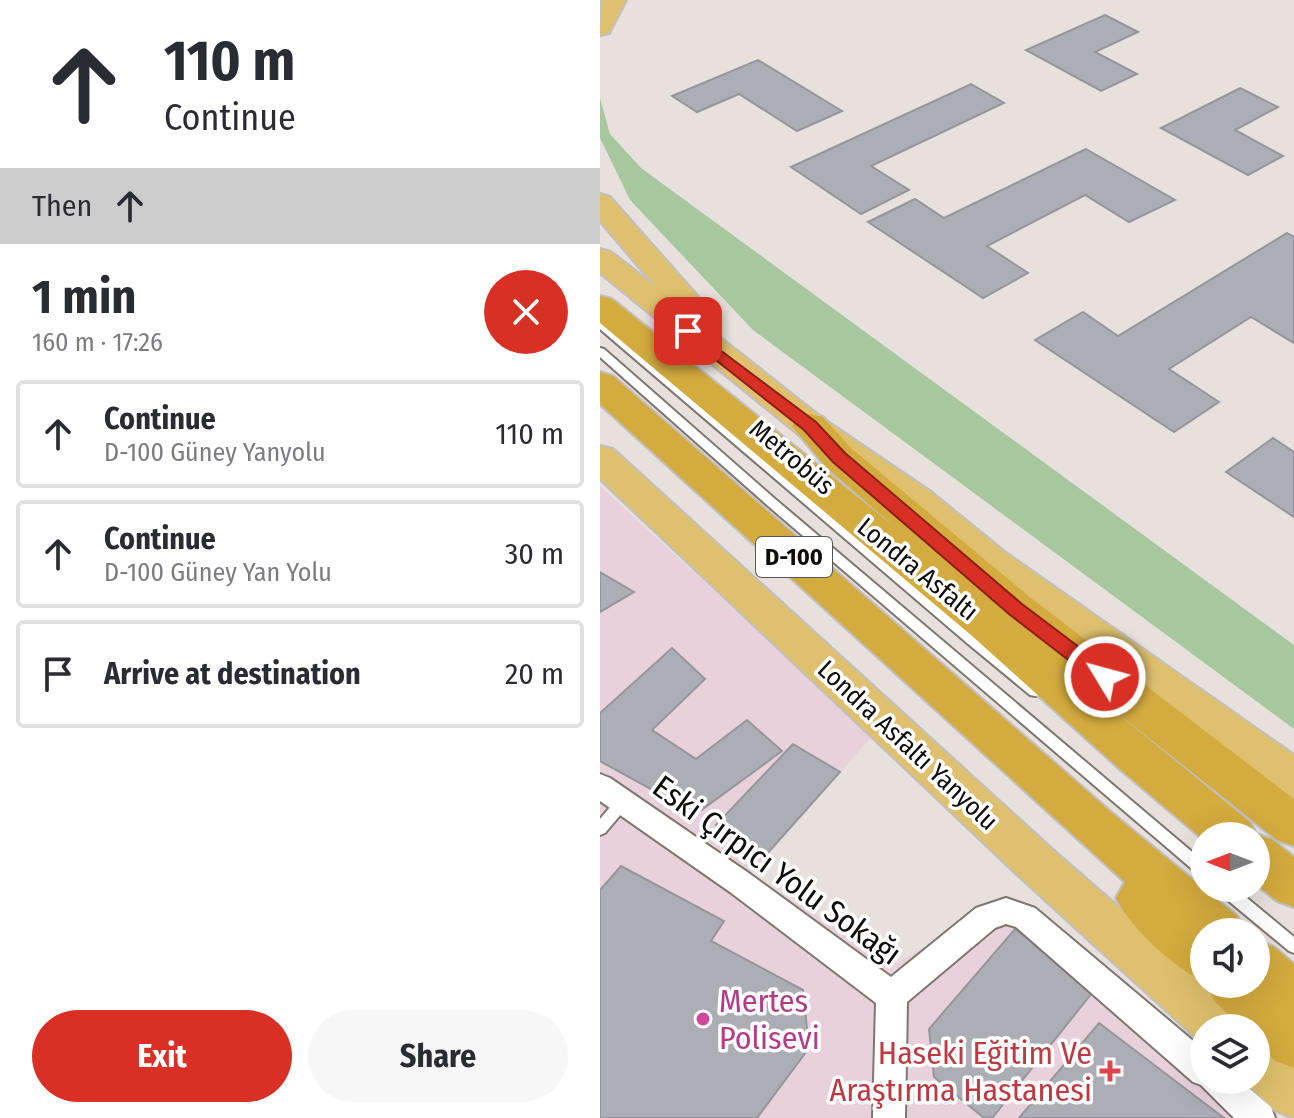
<!DOCTYPE html>
<meta charset="utf-8">
<style>
:root{--surface:#fff;--page:#f7f7f7;--text:#2b2b33;--muted:#7c7c81;--line:#e1e1e2;--accent:#d93025}
body{margin:0;font-family:"Fira Sans Condensed",sans-serif;background:var(--page);color:var(--text);height:100vh;display:flex;flex-direction:column;font-size:30px;white-space:nowrap}
*{box-sizing:border-box;margin:0}
p{font-size:26px;color:var(--muted)}
.icon{flex:none;width:44px;height:44px;fill:none;stroke:currentColor;stroke-width:2;stroke-linecap:round;stroke-linejoin:round}
.map{position:relative;flex:1;overflow:hidden}
.side{display:flex;flex-direction:column;background:var(--surface);width:600px}
.side>*{flex:none}
.top-card{background:#fff;color:var(--text);overflow:hidden}
.needle{width:52px;rotate:270deg}
.buttons{position:absolute;left:590px;top:822px;display:grid;gap:16px}
.buttons a{display:grid;place-items:center;width:80px;height:80px;border-radius:50%;background:var(--surface);box-shadow:0 8px 32px #0002;font-size:40px}
.pin{position:absolute;display:grid;place-items:center;width:68px;height:68px;color:#fff;margin:-34px;border-radius:16px;box-shadow:0 4px 12px #0006}
.me{position:absolute;width:88px;margin:-44px;rotate:307deg;stroke-linejoin:round;filter:drop-shadow(0 0 6px #0008)}
.turn{display:flex;align-items:center;gap:28px;height:168px;padding:0 32px;font-size:36px}
.turn .icon{width:104px;height:104px;stroke-width:2.5}
.turn b{display:block;font-size:56px;line-height:68px}
.then{display:flex;align-items:center;height:76px;padding:0 32px;background:#0003;gap:16px;font-size:30px}
.round{display:grid;place-items:center;flex:none;width:84px;height:84px;border-radius:42px;background:var(--page)}
.overview{display:flex;align-items:center;justify-content:space-between;height:136px;padding:0 32px}
h1{font-size:48px;font-weight:700;line-height:60px}
.cta{display:flex;gap:16px;margin-top:auto;padding:16px 32px}
.cta a{flex:1;height:92px;border-radius:48px;background:var(--accent);color:#fff;font-size:32px;font-weight:700;line-height:92px;text-align:center}
.cta a+a{background:var(--page);color:var(--text)}
ul{padding:0;list-style:none}
li{display:flex;align-items:center;gap:24px;height:108px;margin:0 16px 12px;padding:0 16px;border:4px solid var(--line);border-radius:8px}
li div{flex:1}
li b{display:block;font-size:30px}
li em{font-style:normal}
main{display:flex;flex:1;min-height:0}
.map>svg:first-child{display:block}
</style>
<main>
<section class="side">
<div class="top-card">
<div class="turn"><svg class="icon" aria-label="ahead" viewBox="0 0 24 24"><path d="M12 20V5M6 11l6-6 6 6"/></svg><div><b>110 m</b>Continue</div></div>
<div class="then">Then<svg class="icon" aria-label="ahead" viewBox="0 0 24 24"><path d="M12 20V5M6 11l6-6 6 6"/></svg></div>
</div>
<div class="overview"><div><h1>1 min</h1><p>160 m · 17:26</p></div><a class="round" style="background:#d93025;color:#fff"><svg class="icon" aria-label="close" viewBox="0 0 24 24"><path d="M6 6l12 12M18 6L6 18"/></svg></a></div>
<ul>
<li><svg class="icon" aria-label="ahead" viewBox="0 0 24 24"><path d="M12 20V5M6 11l6-6 6 6"/></svg><div><b>Continue</b><p>D-100 Güney Yanyolu</p></div><em>110 m</em></li>
<li><svg class="icon" aria-label="ahead" viewBox="0 0 24 24"><path d="M12 20V5M6 11l6-6 6 6"/></svg><div><b>Continue</b><p>D-100 Güney Yan Yolu</p></div><em>30 m</em></li>
<li><svg class="icon" aria-label="arrive" viewBox="0 0 24 24"><path d="M6 21V4h12l-3 4 3 4H6"/></svg><div><b>Arrive at destination</b></div><em>20 m</em></li>
</ul>
<div class="cta"><a>Exit</a><a>Share</a></div>
</section>
<div class="map">
<svg width="694" height="1118" viewBox="0 0 694 1118">
<rect width="100%" height="100%" fill="#e8e0dc"/>
<polygon fill="#e9d1db" points="0,486 272,736 151,875 296,964 400,900 637,1118 0,1118"/>
<polygon fill="#a7c89f" points="0,98 10,134 41,168 694,645 694,729 153,330 30,200 0,138"/>
<g fill="#adaeb5" stroke="#95969d" stroke-width="2">
<polygon points="505,15 538,32 495,52 537,74 501,91 426,50"/>
<polygon points="158,60 242,111 197,131 139,94 97,112 72,96"/>
<polygon points="371,84 404,103 271,166 309,190 261,214 191,167"/>
<polygon points="640,88 678,107 635,130 683,156 648,175 561,128"/>
<polygon points="486,149 575,200 529,222 485,195 387,246 428,273 383,298 268,222 315,199 344,218"/>
<polygon points="687,233 694,237 694,343 651,317 569,369 619,402 574,432 435,340 483,312 518,336"/>
<polygon points="673,438 694,452 694,517 626,472"/>
<polygon points="0,572 34,592 0,612"/>
<polygon points="72,648 105,679 52,730 96,759 147,720 182,751 96,814 0,761 0,713"/>
<polygon points="193,744 240,772 165,856 116,825"/>
<polygon points="21,866 124,921 111,941 203,990 209,1048 157,1118 0,1118 0,890"/>
<polygon points="415,929 496,988 393,1117 384,1118 334,1077 329,1029"/>
<polygon points="499,1023 624,1118 419,1118"/>
</g>
<g fill="none" stroke-linecap="round" stroke-linejoin="round">
<g stroke="#7d7672" stroke-width="4">
<g id="service">
<polygon points="0,321 4,322 375,637 440,687 442,691 440,695 435,696 430,695 367,643 0,329"/>
<polygon points="0,348 4,349 175,499 604,862 604,877 599,875 167,505 0,357"/>
<polygon points="22,797 27,799 29,803 27,807 5,833 0,835 0,819 17,799"/>
<polygon points="617,888 635,888 694,937 694,953 689,951 619,893"/>
</g>
</g>
<g stroke="#7d7672" stroke-width="4">
<polygon id="minor" points="0,774 10,778 150,874 291,977 376,908 406,898 435,908 604,1050 604,1080 639,1080 671,1107 675,1118 634,1118 601,1085 593,1082 416,927 406,924 395,928 307,1002 305,1118 273,1118 276,1003 130,892 0,801"/>
</g>
<g stroke="#c1c0c0" stroke-width="4">
<g id="primary">
<polygon points="2,0 26,0 9,33 0,35"/>
<polygon points="0,194 10,197 101,300 106,307 101,314 93,316 222,418 331,492 406,553 694,755 694,797 679,792 380,573 305,510 198,434 0,273 0,249 11,252 56,287 0,221"/>
<polygon points="0,446 13,449 453,850 638,1011 646,1028 604,1028 604,1045 421,878 0,479"/>
<polygon points="656,1035 674,1042 694,1059 694,1118 676,1111 642,1080 656,1080"/>
</g>
</g>
<g stroke="#c1c0c0" stroke-width="4">
<g id="trunk">
<polygon points="0,296 12,299 296,528 226,467 192,426 197,417 210,414 223,417 252,449 431,598 694,799 694,846 677,840 505,703 650,822 656,834 673,840 694,857 694,907 677,901 656,884 656,836 604,836 604,840 522,771 371,635 0,323"/>
<path d="M 0,372 L 13,376 L 512,813 L 637,916 L 644,932 L 604,932 L 604,981 C 575,970 529,926 516,898 L 525,882 L 0,404 Z"/>
<polygon points="656,940 674,947 694,964 694,1068 675,1061 656,1042 656,1028 642,1028 614,1001 607,984 656,984"/>
</g>
</g>
<use href="#service" fill="#fff" fill-rule="evenodd"/>
<use href="#minor" fill="#fff" fill-rule="evenodd"/>
<use href="#primary" fill="#dfc06e" fill-rule="evenodd"/>
<use href="#trunk" fill="#d4ab3e" fill-rule="evenodd"/>
</g>
<polygon fill="#d93025" stroke="#8d1f18" stroke-width="2" points="88,326 216,422 245,453 422,604 512,672 515,677 512,683 498,683 409,614 233,462 204,430 83,334 83,327"/>
<circle fill="#d1479c" stroke="#fff" stroke-width="3" cx="103" cy="1019" r="8"/>
<path fill="#e0444e" stroke="#fff" stroke-width="3" d="M506 1059h8v8h8v8h-8v8h-8v-8h-8v-8h8z"/>
<g text-anchor="middle" stroke-width="7" stroke-linejoin="round" paint-order="stroke">
<rect fill="#fff" stroke="#575654" stroke-width="2" x="156" y="537" width="76" height="40" rx="6"/>
<g font-size="24" font-weight="bold" fill="#0f0d0b">
<text x="194" y="565">D-100</text>
</g>
<g font-size="26" fill="#0f0d0b" stroke="#fff">
<text transform="translate(192 457) rotate(40)" y="9">Metrobüs</text>
<text transform="translate(318 569) rotate(39)" y="9">Londra Asfaltı</text>
<text transform="translate(308 745) rotate(43)" y="9">Londra Asfaltı Yanyolu</text>
</g>
<g font-size="32" fill="#0f0d0b" stroke="#fff">
<text transform="translate(177 870) rotate(36)" y="11">Eski Çırpıcı Yolu Sokağı</text>
</g>
<g font-size="32" fill="#b23c85" stroke="#fff" text-anchor="start">
<text x="119" y="1012">Mertes<tspan x="119" dy="37">Polisevi</tspan></text>
</g>
<g font-size="32" fill="#be3a42" stroke="#fff" text-anchor="end">
<text x="492" y="1064">Haseki Eğitim Ve<tspan x="492" dy="37">Araştırma Hastanesi</tspan></text>
</g>
</g>
</svg>
<div class="buttons">
<a><svg class="needle" viewBox="-14 -14 28 28"><path d="M0-13l5 13h-10z" fill="#e53935"/><path d="M0 13l5-13h-10z" fill="#7c7c81"/></svg></a>
<a><svg class="icon" aria-label="sound" viewBox="0 0 24 24"><path d="M4 9h4l5-4v14l-5-4H4zM17 9q2 3 0 6"/></svg></a>
<a><svg class="icon" aria-label="layers" viewBox="0 0 24 24"><path d="M12 4l9 5-9 5-9-5zM3 14l9 5 9-5"/></svg></a>
</div>
<div class="pin" style="left:88px;top:331px;background:#d93025"><svg class="icon" aria-label="arrive" viewBox="0 0 24 24"><path d="M6 21V4h12l-3 4 3 4H6"/></svg></div>
<svg class="me" style="left:505px;top:677px" viewBox="-20 -20 40 40"><circle r="17" fill="#d93025" stroke="#fff" stroke-width="3"/><path d="M0-11L8 9 0 5-8 9z" fill="#fff"/></svg>
</div>
</main>
